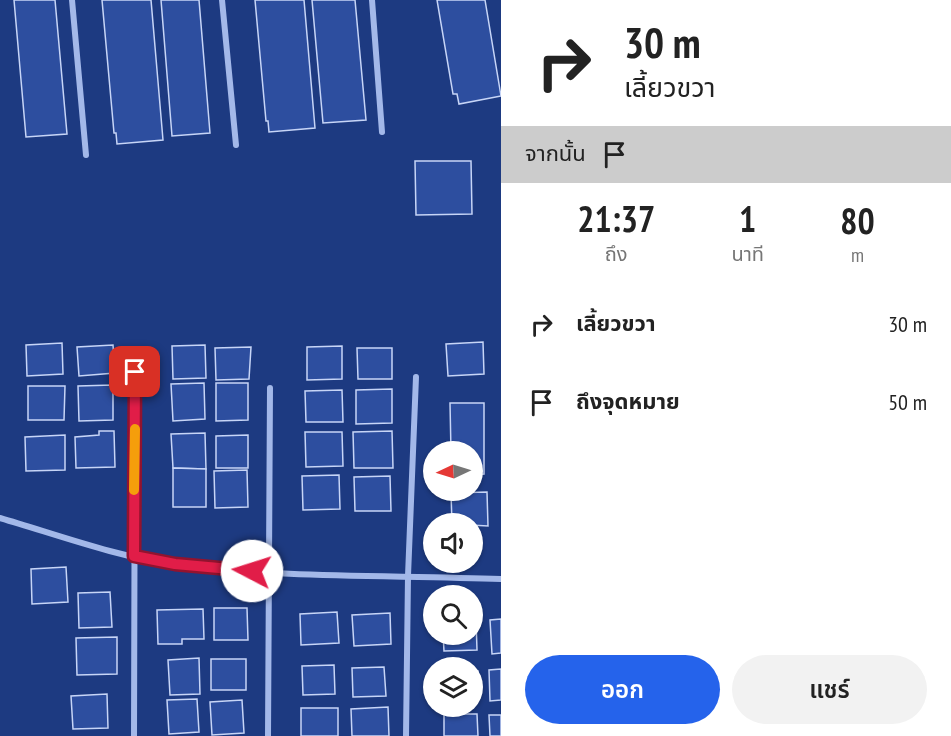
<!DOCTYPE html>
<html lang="th">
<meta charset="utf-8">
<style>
:root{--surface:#fff;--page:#f2f2f2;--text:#222;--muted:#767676;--accent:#2563eb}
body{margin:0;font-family:"PT Sans Narrow","Noto Sans Thai",sans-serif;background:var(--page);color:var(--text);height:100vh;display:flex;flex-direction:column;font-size:22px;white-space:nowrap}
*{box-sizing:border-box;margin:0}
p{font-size:20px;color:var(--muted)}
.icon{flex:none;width:33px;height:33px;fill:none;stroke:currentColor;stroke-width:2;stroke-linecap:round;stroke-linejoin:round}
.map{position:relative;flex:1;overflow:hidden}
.sheet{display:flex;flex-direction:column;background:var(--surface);width:450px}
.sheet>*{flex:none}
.hud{background:#fff;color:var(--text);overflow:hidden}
.needle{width:39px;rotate:266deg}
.tools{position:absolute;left:423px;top:441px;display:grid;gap:12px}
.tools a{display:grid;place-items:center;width:60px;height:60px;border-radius:50%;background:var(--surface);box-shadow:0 2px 4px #0004;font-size:30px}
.pin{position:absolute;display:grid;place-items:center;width:51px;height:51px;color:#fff;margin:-26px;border-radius:12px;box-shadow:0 3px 9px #0006}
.me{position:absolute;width:66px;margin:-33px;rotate:275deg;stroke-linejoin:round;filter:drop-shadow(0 0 4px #0008)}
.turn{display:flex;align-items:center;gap:21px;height:126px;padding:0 24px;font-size:27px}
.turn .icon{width:78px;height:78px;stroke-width:2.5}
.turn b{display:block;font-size:42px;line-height:51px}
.then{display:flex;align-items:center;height:57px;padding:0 24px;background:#0003;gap:12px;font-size:22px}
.eta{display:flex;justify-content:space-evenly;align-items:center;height:102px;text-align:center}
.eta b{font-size:36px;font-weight:600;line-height:42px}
.action{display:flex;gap:12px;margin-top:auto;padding:12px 24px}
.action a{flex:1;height:69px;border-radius:36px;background:var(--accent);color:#fff;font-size:24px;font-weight:600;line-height:69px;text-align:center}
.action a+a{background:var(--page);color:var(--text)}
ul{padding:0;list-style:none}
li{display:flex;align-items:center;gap:18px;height:78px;padding:0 24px}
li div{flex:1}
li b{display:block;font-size:22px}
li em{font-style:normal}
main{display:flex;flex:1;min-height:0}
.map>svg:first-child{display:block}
</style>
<main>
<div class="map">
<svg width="501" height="736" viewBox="0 0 501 736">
<rect width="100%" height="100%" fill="#1d3a81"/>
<g fill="#2d4e9f" stroke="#c7d5f7" stroke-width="1.5">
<polygon points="14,0 55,0 67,134 26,137"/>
<polygon points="102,0 151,0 163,140 117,144 116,133 114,133"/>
<polygon points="161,0 199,0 210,133 172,136"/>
<polygon points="255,0 304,0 315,128 269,132 268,121 266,121"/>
<polygon points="312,0 355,0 366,120 323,123"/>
<polygon points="437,0 485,0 501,96 459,104 457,94 453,94"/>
<polygon points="415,161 471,161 472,214 416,215"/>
<polygon points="483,342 484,374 448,376 446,344"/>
<polygon points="62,343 63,374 27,376 26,345"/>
<polygon points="113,345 115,373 79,376 77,347"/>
<polygon points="205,345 206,378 173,379 172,346"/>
<polygon points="342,346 342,379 307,380 307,347"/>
<polygon points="251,347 249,379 216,380 215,348"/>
<polygon points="357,348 392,348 392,379 358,379"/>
<polygon points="204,383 205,419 173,421 171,384"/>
<polygon points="216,383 248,383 248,420 216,421"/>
<polygon points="113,385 113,420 79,421 78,386"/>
<polygon points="28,386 65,386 64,420 28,420"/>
<polygon points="392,389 392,423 356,424 356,390"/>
<polygon points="342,390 343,422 306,422 305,391"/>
<polygon points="450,403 484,403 484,474 472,475 472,452 451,452"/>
<polygon points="99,431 114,431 115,467 76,468 75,437 99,435"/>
<polygon points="392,431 393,468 354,468 353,432"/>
<polygon points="305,432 342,432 343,466 306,467"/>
<polygon points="205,433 206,469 173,468 171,434"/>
<polygon points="65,435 65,470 26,471 25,437"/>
<polygon points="248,435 248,468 216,468 216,436"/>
<polygon points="173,468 206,469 206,507 173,507"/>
<polygon points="247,470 248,507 215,508 214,471"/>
<polygon points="339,475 340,509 303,510 302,476"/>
<polygon points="390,476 391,511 355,511 354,477"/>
<polygon points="487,492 488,526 452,524 451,493"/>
<polygon points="66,567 68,602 32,604 31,569"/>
<polygon points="110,592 112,627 79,628 78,593"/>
<polygon points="214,608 247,608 248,640 214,640"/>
<polygon points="203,609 204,639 182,639 182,644 158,644 157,610"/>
<polygon points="337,612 339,643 301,645 300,614"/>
<polygon points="390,613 391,644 354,646 352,615"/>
<polygon points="501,619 501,653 492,654 490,620"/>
<polygon points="472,620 476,620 477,650 444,651 443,634 472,634"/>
<polygon points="117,637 117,674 77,675 76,638"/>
<polygon points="199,658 200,694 170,695 168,660"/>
<rect x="211" y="659" width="35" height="31"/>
<polygon points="334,665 335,694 303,695 302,666"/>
<polygon points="384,667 386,696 353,697 352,668"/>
<polygon points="501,669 501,700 490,701 489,670"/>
<polygon points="472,671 478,671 479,698 472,698"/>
<polygon points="107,694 108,728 73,729 71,696"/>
<polygon points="197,699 199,732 169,734 167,700"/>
<polygon points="242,700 244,733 212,735 210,702"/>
<polygon points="388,707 389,736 352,736 351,709"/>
<rect x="301" y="708" width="37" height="28"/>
<polygon points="444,714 477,714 478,736 444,736"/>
<polygon points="489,715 501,715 501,736 490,736"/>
</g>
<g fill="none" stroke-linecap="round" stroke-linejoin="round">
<g stroke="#a3b8e9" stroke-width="6">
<polyline points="72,0 86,155"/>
<polyline points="222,0 236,145"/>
<polyline points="372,0 382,132"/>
<path d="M 0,518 C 58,535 117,557 177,565 C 284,578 393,575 501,579"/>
<polyline points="134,736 135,372"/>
<polyline points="268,736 270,388"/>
<polyline points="406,736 408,576 416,377"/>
</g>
</g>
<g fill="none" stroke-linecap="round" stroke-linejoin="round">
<g stroke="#92132f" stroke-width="15">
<polyline id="route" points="135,372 134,556 175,564 252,571"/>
</g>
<use href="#route" stroke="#e11d48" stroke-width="10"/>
<polyline stroke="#f59e0b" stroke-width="10" points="134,490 135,429"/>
</g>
</svg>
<div class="tools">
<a><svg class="needle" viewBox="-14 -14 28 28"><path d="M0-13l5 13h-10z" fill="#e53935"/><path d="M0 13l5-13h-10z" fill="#767676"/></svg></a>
<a><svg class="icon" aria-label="sound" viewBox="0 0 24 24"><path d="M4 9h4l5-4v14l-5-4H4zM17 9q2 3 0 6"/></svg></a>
<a><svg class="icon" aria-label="search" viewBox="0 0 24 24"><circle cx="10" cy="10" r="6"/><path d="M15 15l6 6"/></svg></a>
<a><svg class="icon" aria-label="layers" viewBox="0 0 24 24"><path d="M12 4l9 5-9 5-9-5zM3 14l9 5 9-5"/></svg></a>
</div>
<div class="pin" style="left:135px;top:372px;background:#d93025"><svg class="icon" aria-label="arrive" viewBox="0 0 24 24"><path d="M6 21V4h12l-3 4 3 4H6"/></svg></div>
<svg class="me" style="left:252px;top:571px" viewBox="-20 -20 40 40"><circle r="19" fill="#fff"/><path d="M0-13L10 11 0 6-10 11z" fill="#e11d48"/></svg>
</div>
<section class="sheet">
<div class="hud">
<div class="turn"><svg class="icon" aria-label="right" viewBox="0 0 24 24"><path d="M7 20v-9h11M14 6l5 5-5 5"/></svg><div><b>30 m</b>เลี้ยวขวา</div></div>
<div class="then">จากนั้น<svg class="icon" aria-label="arrive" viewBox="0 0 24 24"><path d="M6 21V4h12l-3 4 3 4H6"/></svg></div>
</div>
<div class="eta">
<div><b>21:37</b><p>ถึง</p></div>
<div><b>1</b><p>นาที</p></div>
<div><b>80</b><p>m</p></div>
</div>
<ul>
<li><svg class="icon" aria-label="right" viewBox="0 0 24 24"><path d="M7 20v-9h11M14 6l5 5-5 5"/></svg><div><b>เลี้ยวขวา</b></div><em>30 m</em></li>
<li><svg class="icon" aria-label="arrive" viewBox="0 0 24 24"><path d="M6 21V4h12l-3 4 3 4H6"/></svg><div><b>ถึงจุดหมาย</b></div><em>50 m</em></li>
</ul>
<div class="action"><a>ออก</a><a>แชร์</a></div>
</section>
</main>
